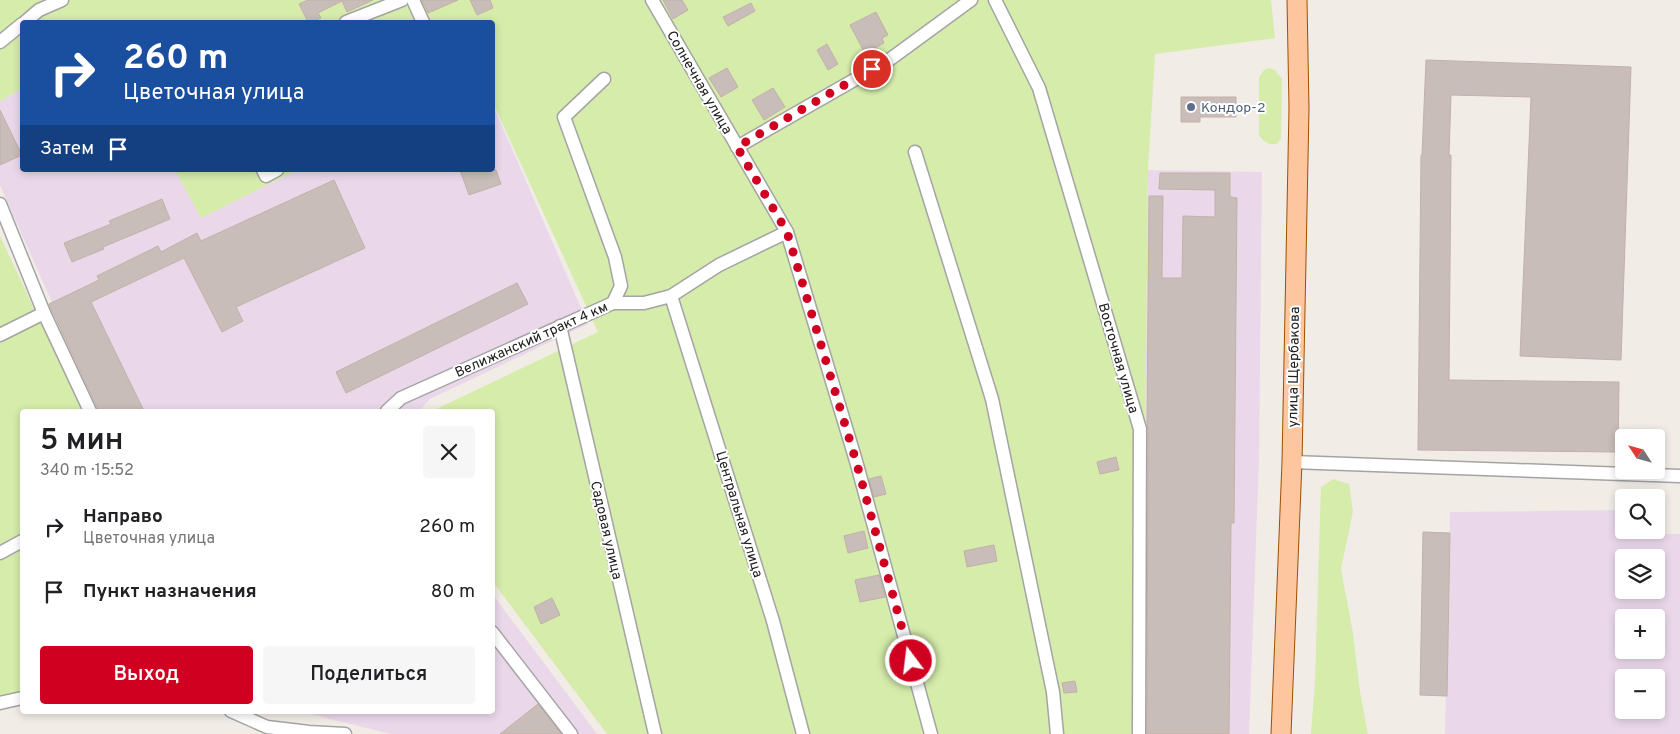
<!DOCTYPE html>
<html lang="ru">
<meta charset="utf-8">
<style>
:root{--surface:#fff;--page:#f6f6f6;--text:#202124;--muted:#757577;--accent:#d00021}
body{margin:0;font-family:Overpass,sans-serif;background:var(--page);color:var(--text);height:100vh;display:flex;flex-direction:column;font-size:19px;white-space:nowrap}
*{box-sizing:border-box;margin:0}
p{font-size:16px;color:var(--muted)}
.icon{flex:none;width:28px;height:28px;fill:none;stroke:currentColor;stroke-width:2;stroke-linecap:round;stroke-linejoin:round}
.map{position:relative;flex:1;overflow:hidden}
.drawer{position:absolute;left:20px;top:409px;width:475px;height:305px;display:flex;flex-direction:column;background:var(--surface);border-radius:5px;box-shadow:0 2px 8px #0003}
.drawer>*{flex:none}
.banner{position:absolute;left:20px;top:20px;width:475px;height:152px;border-radius:5px;box-shadow:0 2px 8px #0003;background:#1a4fa0;color:#fff;overflow:hidden}
.needle{width:32px;rotate:306deg}
.controls{position:absolute;left:1615px;top:429px;display:grid;gap:10px}
.controls a{display:grid;place-items:center;width:50px;height:50px;border-radius:5px;background:var(--surface);box-shadow:0 2px 8px #0003;font-size:25px}
.pin{position:absolute;display:grid;place-items:center;width:42px;height:42px;color:#fff;margin:-21px;border:2px solid #fff;border-radius:50%;box-shadow:0 1px 5px #0007}
.me{position:absolute;width:55px;margin:-28px;rotate:345deg;stroke-linejoin:round;filter:drop-shadow(0 0 4px #0008)}
.turn{display:flex;align-items:center;gap:18px;height:105px;padding:0 20px;font-size:22px}
.turn .icon{width:65px;height:65px;stroke-width:2.5}
.turn b{display:block;font-size:35px;line-height:42px}
.then{display:flex;align-items:center;height:48px;padding:0 20px;background:#0003;gap:10px;font-size:19px}
.round{display:grid;place-items:center;flex:none;width:52px;height:52px;border-radius:5px;background:var(--page)}
.overview{display:flex;align-items:center;justify-content:space-between;height:85px;padding:0 20px}
h1{font-size:30px;font-weight:600;line-height:38px}
.primary-button{display:flex;gap:10px;margin-top:auto;padding:10px 20px}
.primary-button a{flex:1;height:58px;border-radius:5px;background:var(--accent);color:#fff;font-size:20px;font-weight:600;line-height:58px;text-align:center}
.primary-button a+a{background:var(--page);color:var(--text)}
ul{padding:0;list-style:none}
li{display:flex;align-items:center;gap:15px;height:65px;padding:0 20px}
li div{flex:1}
li b{display:block;font-size:19px}
li em{font-style:normal}
.map>svg:first-child{display:block}
</style>
<div class="map">
<svg width="1680" height="734" viewBox="0 0 1680 734">
<rect width="100%" height="100%" fill="#f1ece6"/>
<g fill="#ead8ea" fill-rule="evenodd">
<polygon points="22,88 22,170 175,170 201,218 297,170 492,170 493,105 588,324 430,399 419,411 100,411 0,185 0,102"/>
<polygon points="1148,170 1262,172 1259,459 1249,734 1142,734"/>
<path d="M 1624,510 L 1624,530 L 1656,529 L 1660,534 L 1680,534 L 1680,734 L 1445,734 L 1450,512 ZM 1624,558 L 1656,558 L 1656,590 L 1624,590 ZM 1624,618 L 1656,618 L 1656,650 L 1624,650 ZM 1624,678 L 1656,678 L 1656,710 L 1624,710 Z"/>
<polygon points="493,595 597,734 390,734 298,711 492,711"/>
</g>
<g fill="#d5ecab">
<polygon points="0,0 1271,0 1275,38 1155,54 1148,170 1142,734 607,734 493,582 492,411 432,411 598,332 493,103 492,22 22,22 22,88 0,102"/>
<path d="M 1269,68 L 1275,70 L 1282,79 L 1281,139 L 1277,144 C 1268,145 1264,142 1259,135 L 1259,77 L 1264,70 Z"/>
<polygon points="175,170 297,170 201,218"/>
<polygon points="0,236 82,411 22,411 22,695 0,700"/>
<polygon points="1333,479 1349,484 1353,511 1341,569 1353,633 1360,692 1368,734 1311,734 1315,681 1321,487"/>
</g>
<g fill="#c9bdb9" stroke="#c3b0a8">
<polygon points="308,0 373,0 347,12 342,1 318,13 321,18 311,22 308,22 299,4"/>
<polygon points="422,0 458,0 428,13"/>
<polygon points="470,0 490,0 493,8 477,15"/>
<polygon points="663,0 682,0 688,10 673,19"/>
<polygon points="751,3 755,11 728,26 723,17"/>
<polygon points="876,12 888,35 882,38 884,43 875,48 877,52 867,57 850,25"/>
<polygon points="827,44 838,64 828,70 817,50"/>
<polygon points="1426,60 1631,67 1621,360 1520,356 1531,97 1451,95 1449,155 1451,155 1449,380 1619,382 1618,452 1418,450 1421,155 1422,155"/>
<polygon points="727,68 738,87 721,97 709,78"/>
<polygon points="773,88 785,107 764,120 752,100"/>
<polygon points="1181,97 1236,97 1236,117 1200,117 1200,122 1181,122"/>
<polygon points="0,110 22,155 0,165"/>
<polygon points="460,170 496,170 501,184 469,195"/>
<polygon points="1160,173 1230,173 1230,197 1237,198 1234,523 1231,523 1229,734 1147,734 1148,429 1147,423 1149,196 1163,196 1162,278 1182,278 1183,216 1215,217 1215,190 1159,189"/>
<polygon points="334,180 365,248 236,307 243,321 222,332 184,258 91,302 144,411 99,411 49,304 99,280 97,276 158,246 161,252 197,233 201,241"/>
<polygon points="162,199 170,219 103,247 104,249 72,262 64,243 111,224 109,221"/>
<polygon points="517,283 528,304 346,393 336,372"/>
<polygon points="1116,457 1119,470 1100,474 1097,462"/>
<polygon points="881,476 886,494 874,497 869,479"/>
<polygon points="864,531 868,548 848,553 844,536"/>
<polygon points="1423,532 1450,533 1447,696 1420,695"/>
<polygon points="994,545 997,561 967,567 964,551"/>
<polygon points="879,575 885,597 860,602 855,580"/>
<polygon points="552,598 560,615 541,624 534,607"/>
<polygon points="1075,681 1077,692 1064,693 1062,683"/>
<polygon points="538,704 561,734 500,734"/>
</g>
<g fill="none" stroke-linecap="round" stroke-linejoin="round">
<g stroke="#a4a4a4" stroke-width="15">
<g id="minor">
<polyline points="413,0 423,22"/>
<polyline points="652,0 787,232 856,461 931,734"/>
<polyline points="995,0 1039,88 1140,429 1139,734"/>
<polyline points="25,22 39,10 62,0"/>
<polyline points="346,22 402,0"/>
<polyline points="0,42 22,24"/>
<polyline points="737,147 889,60 971,0"/>
<polyline points="915,152 992,399 1053,692 1057,734"/>
<polyline points="263,170 266,176 277,170"/>
<polyline points="0,204 44,313 90,411"/>
<polyline points="671,296 773,621 803,734"/>
<polyline points="613,303 644,303 671,296 719,265 787,232"/>
<polyline points="560,326 655,734"/>
<polyline points="0,335 44,313"/>
<polyline points="387,411 401,398 613,303 621,286 615,257 564,117 604,79"/>
<polyline points="1292,462 1680,476"/>
<polyline points="0,553 22,541"/>
<polyline points="492,632 571,734"/>
<polyline points="0,703 22,698"/>
<polyline points="231,711 267,727 309,732 345,734"/>
</g>
</g>
<g stroke="#9c5000" stroke-width="21">
<polyline id="primary" points="1281,734 1292,462 1299,108 1297,0"/>
</g>
<use href="#minor" stroke="#fff" stroke-width="12"/>
<use href="#primary" stroke="#fec69e" stroke-width="19"/>
</g>
<g fill="none" stroke-linecap="round" stroke-linejoin="round">
<polyline stroke="#d00021" stroke-width="9" stroke-dasharray="0 16.2" points="872,69 737,147 787,232 856,461 911,661"/>
</g>
<circle fill="#5c6f8a" stroke="#fff" stroke-width="2" cx="1191" cy="107" r="5"/>
<g text-anchor="middle" stroke-width="4" stroke-linejoin="round" paint-order="stroke">
<g font-size="14" fill="#202020" stroke="#fff">
<text transform="translate(700 82) rotate(60)" y="5">Солнечная улица</text>
<text transform="translate(531 339) rotate(-24)" y="5">Велижанский тракт 4 км</text>
<text transform="translate(1119 358) rotate(74)" y="5">Восточная улица</text>
<text transform="translate(1293 367) rotate(-89)" y="5">улица Щербакова</text>
<text transform="translate(740 514) rotate(73)" y="5">Центральная улица</text>
<text transform="translate(607 530) rotate(77)" y="5">Садовая улица</text>
</g>
<g font-size="14" fill="#4e5e75" stroke="#fff" text-anchor="start">
<text x="1201" y="112">Кондор-2</text>
</g>
</g>
</svg>
<div class="controls">
<a><svg class="needle" viewBox="-14 -14 28 28"><path d="M0-13l5 13h-10z" fill="#e53935"/><path d="M0 13l5-13h-10z" fill="#757577"/></svg></a>
<a><svg class="icon" aria-label="search" viewBox="0 0 24 24"><circle cx="10" cy="10" r="6"/><path d="M15 15l6 6"/></svg></a>
<a><svg class="icon" aria-label="layers" viewBox="0 0 24 24"><path d="M12 4l9 5-9 5-9-5zM3 14l9 5 9-5"/></svg></a>
<a>+</a>
<a>−</a>
</div>
<div class="pin" style="left:872px;top:69px;background:#d93025"><svg class="icon" aria-label="arrive" viewBox="0 0 24 24"><path d="M6 21V4h12l-3 4 3 4H6"/></svg></div>
<svg class="me" style="left:911px;top:661px" viewBox="-20 -20 40 40"><circle r="17" fill="#d00021" stroke="#fff" stroke-width="3"/><path d="M0-11L8 9 0 5-8 9z" fill="#fff"/></svg>
<div class="banner">
<div class="turn"><svg class="icon" aria-label="right" viewBox="0 0 24 24"><path d="M7 20v-9h11M14 6l5 5-5 5"/></svg><div><b>260 m</b>Цветочная улица</div></div>
<div class="then">Затем<svg class="icon" aria-label="arrive" viewBox="0 0 24 24"><path d="M6 21V4h12l-3 4 3 4H6"/></svg></div>
</div>
<section class="drawer">
<div class="overview"><div><h1>5 мин</h1><p>340 m · 15:52</p></div><a class="round"><svg class="icon" aria-label="close" viewBox="0 0 24 24"><path d="M6 6l12 12M18 6L6 18"/></svg></a></div>
<ul>
<li><svg class="icon" aria-label="right" viewBox="0 0 24 24"><path d="M7 20v-9h11M14 6l5 5-5 5"/></svg><div><b>Направо</b><p>Цветочная улица</p></div><em>260 m</em></li>
<li><svg class="icon" aria-label="arrive" viewBox="0 0 24 24"><path d="M6 21V4h12l-3 4 3 4H6"/></svg><div><b>Пункт назначения</b></div><em>80 m</em></li>
</ul>
<div class="primary-button"><a>Выход</a><a>Поделиться</a></div>
</section>
</div>
